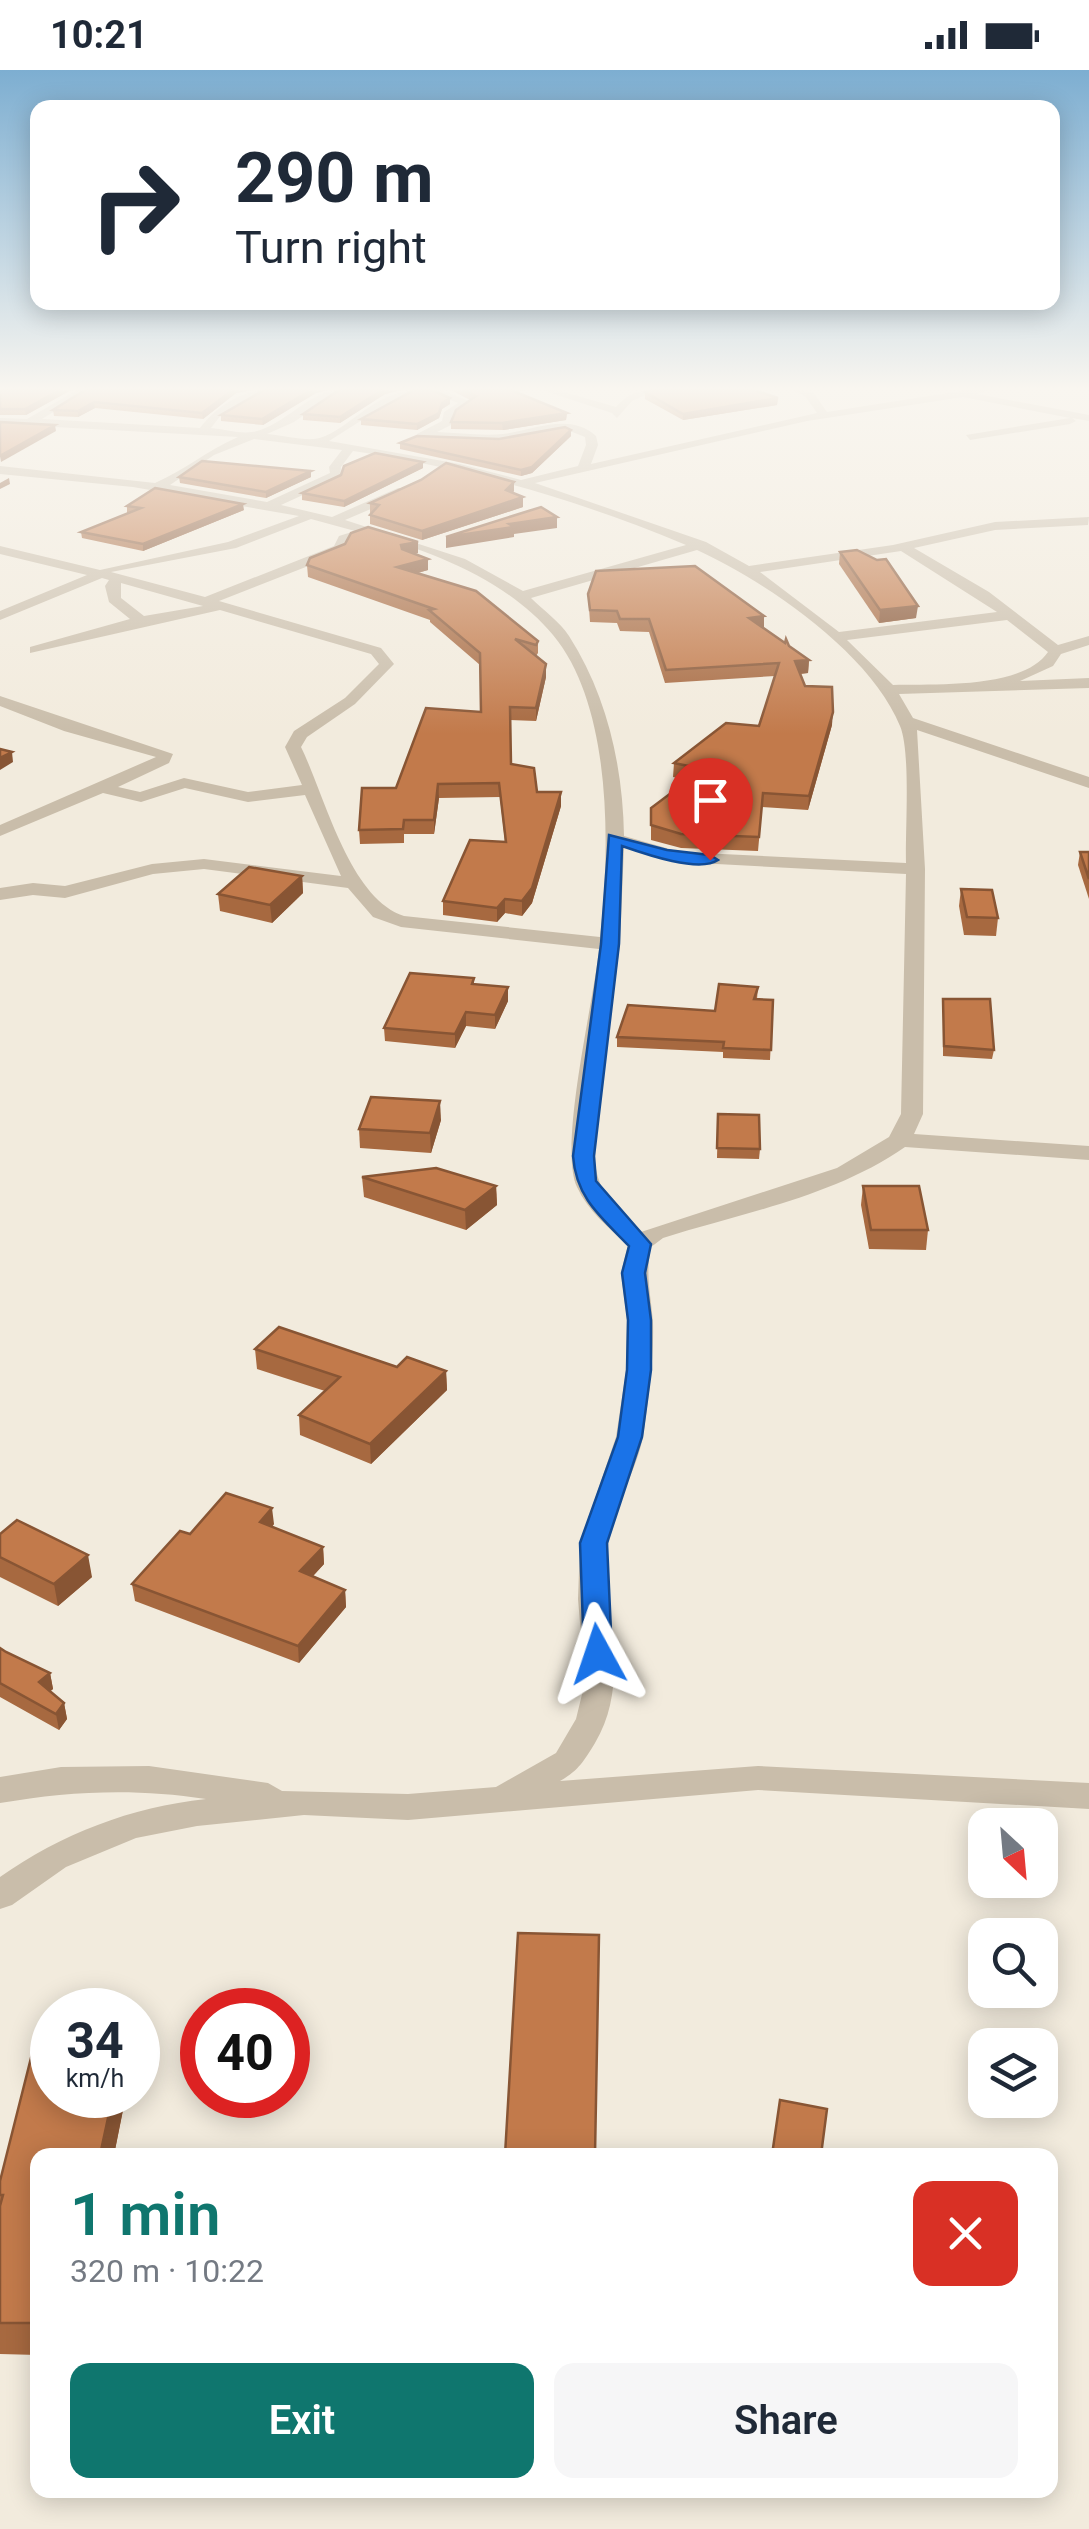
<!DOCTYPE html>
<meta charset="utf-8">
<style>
:root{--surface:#fff;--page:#f6f6f7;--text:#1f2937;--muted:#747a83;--accent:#0f766e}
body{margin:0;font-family:Roboto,sans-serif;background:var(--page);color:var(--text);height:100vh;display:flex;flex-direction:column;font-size:38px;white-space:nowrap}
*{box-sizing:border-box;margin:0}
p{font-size:32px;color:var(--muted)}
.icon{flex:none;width:55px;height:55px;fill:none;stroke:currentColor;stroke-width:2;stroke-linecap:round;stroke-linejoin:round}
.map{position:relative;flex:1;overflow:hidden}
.panel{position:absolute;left:30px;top:2078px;width:1028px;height:350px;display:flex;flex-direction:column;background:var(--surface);border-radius:20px;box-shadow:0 5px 25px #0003}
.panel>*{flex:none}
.hud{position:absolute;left:30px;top:30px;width:1030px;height:210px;border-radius:20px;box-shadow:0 5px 25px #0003;background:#fff;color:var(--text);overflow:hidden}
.needle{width:65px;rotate:154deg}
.fabs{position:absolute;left:968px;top:1738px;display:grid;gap:20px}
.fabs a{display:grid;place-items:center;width:90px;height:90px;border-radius:20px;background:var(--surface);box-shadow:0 5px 25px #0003;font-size:50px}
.speed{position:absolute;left:30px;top:1918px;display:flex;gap:20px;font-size:50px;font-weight:700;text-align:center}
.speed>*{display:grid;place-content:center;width:130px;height:130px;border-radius:50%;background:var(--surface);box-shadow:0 5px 25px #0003;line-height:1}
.speed small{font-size:25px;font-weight:400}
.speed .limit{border:15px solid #d22;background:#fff;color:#111}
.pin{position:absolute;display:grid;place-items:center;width:85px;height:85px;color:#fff;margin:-102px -42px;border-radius:50% 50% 50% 0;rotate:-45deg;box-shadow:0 0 10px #0007}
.pin .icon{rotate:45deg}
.me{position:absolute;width:110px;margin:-55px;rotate:355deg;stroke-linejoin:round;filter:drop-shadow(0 0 8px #0008)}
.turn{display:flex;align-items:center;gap:35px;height:210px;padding:0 40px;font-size:45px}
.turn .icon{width:130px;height:130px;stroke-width:2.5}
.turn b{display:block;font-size:70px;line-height:85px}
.round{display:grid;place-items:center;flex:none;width:105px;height:105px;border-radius:20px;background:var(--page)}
.head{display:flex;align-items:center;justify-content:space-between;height:170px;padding:0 40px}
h1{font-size:60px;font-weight:600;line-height:75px;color:var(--accent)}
.button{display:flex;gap:20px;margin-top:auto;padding:20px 40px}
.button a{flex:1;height:115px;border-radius:20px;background:var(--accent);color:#fff;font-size:40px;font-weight:600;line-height:115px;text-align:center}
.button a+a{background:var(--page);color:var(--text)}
.status{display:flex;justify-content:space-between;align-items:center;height:70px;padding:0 50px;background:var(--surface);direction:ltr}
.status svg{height:28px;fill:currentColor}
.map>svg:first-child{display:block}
</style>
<div class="status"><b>10:21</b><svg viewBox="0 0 49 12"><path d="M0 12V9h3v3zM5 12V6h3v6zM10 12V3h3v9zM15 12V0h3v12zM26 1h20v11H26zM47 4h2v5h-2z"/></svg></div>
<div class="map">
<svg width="1089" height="2459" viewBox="0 0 1089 2459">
<rect width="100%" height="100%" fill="#f2ebdd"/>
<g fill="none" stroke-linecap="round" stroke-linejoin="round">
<g fill="#c9bdaa" fill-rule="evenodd">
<path d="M 77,320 L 89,320 L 42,349 L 200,358 C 215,338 241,320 266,320 L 221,345 L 211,358 C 223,359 240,364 252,362 C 284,357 309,320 340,320 L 294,352 L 267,364 C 281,365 300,370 314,369 C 345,366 371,320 419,320 L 381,338 L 329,371 L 460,394 L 521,410 L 578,396 L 586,375 L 585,367 L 565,359 L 499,371 L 417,368 L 417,364 L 442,351 L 444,342 L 458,333 L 426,320 L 440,320 L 472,332 L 453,345 L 451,355 L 437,362 C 459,363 482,366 503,364 C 534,360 570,342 596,366 L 598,375 L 591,394 L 817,343 L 805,326 L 792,320 L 813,322 L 827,342 L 967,320 L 990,320 L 977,324 L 1089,345 L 1089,351 L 1072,348 L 1076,351 L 1070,354 L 970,370 L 966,365 L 1070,348 L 963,327 L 807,351 L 535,413 L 706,472 L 749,496 L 893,475 L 995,452 L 1089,447 L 1088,455 L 995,460 L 914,478 L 989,522 L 1058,575 L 1089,566 L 1089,575 L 1061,584 L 1053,596 L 1020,611 L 1089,608 L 1089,618 L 899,624 L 913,648 L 1089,707 L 1089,718 L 917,660 L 925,799 L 923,1044 L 914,1064 L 1089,1076 L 1089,1090 L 905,1077 C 833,1127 745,1142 663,1168 L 651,1177 C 645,1205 651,1225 653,1253 C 654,1289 649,1324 644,1360 C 639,1400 611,1437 608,1477 C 603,1546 632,1610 595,1673 C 584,1691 578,1701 560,1711 L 758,1696 L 1089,1713 L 1089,1739 L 758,1720 L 408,1750 L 304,1745 L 197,1756 L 136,1768 L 66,1797 L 12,1835 L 0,1839 L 0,1807 C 61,1764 131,1737 206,1729 C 135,1718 70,1721 0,1733 L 0,1707 L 61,1697 L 149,1696 L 268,1713 L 282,1721 L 408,1724 L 496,1717 L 556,1683 L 576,1649 L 585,1612 L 578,1529 L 580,1473 L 616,1367 L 626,1301 L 627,1250 L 621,1203 L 628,1175 C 609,1158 588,1141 577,1117 C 558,1076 594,931 599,879 L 401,857 L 373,847 L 348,818 L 204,799 L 153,804 L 65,828 L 33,825 L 0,830 L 0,818 L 33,813 L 65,816 L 152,794 L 204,789 L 341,806 L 305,725 L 248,732 L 185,718 L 141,732 L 103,723 L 0,766 L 0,755 L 156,687 L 64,661 L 0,636 L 0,626 L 173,684 L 169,693 L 118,717 L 140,722 L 184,708 L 248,722 L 302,715 L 285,677 L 294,661 L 345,628 L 379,594 L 371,584 L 220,540 L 30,583 L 30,577 L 130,549 L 109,532 L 105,516 L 109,510 L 102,508 L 0,550 L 0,541 L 87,505 L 0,484 L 0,476 L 100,500 L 228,472 L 299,446 L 133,417 L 0,404 L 0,396 L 155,413 C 185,400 206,381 238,367 L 0,354 L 0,348 L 27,349 ZM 254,369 L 342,380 L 329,397 L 330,403 L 267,432 L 170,415 L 214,385 ZM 353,381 C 467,398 579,430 686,475 L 523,521 L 465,489 L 345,450 L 406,424 L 406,418 L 398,418 L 332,447 L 281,435 L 340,408 L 341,397 ZM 311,449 L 355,461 L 339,466 L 334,476 L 205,527 L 111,502 L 236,478 ZM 368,464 C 435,482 508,511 553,565 C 613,637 610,780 600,867 L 404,846 C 349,828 325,726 301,677 L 307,667 L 355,634 L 394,594 L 381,578 L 219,531 L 344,482 L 349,471 ZM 697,480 C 769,513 871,584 900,656 C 911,682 905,761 906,793 L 680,782 L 624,766 C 623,697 607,625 569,566 C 560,552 543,540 531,528 ZM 901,481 L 997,542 L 839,562 L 760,502 ZM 121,513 L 203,536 L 144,546 L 121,528 ZM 1007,550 L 1048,582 C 1023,619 935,614 893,615 L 847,570 ZM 624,777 L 679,792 L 906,804 L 901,1044 L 889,1067 L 837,1098 L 641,1162 C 611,1134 595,1122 594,1078 L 620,874 Z"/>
<path d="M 542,320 L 557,320 L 616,337 C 627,324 639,319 656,320 L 632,331 L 617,348 L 612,343 Z"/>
</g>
</g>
<g fill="#a76940">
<polygon points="0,320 71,320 26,345 0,345"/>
<polygon points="85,320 252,320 236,323 203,349 95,338 78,347 54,346 53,340"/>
<polygon points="264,320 327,320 316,323 263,355 221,351 221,345"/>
<polygon points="339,320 402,320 385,324 340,353 303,350 303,344"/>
<polygon points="451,320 526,320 517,322 567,343 566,350 503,360 451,359 451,352 470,330"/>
<polygon points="645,322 778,328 777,335 683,350 645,329"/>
<polygon points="450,334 442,339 439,348 417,360 361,355 361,349"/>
<polygon points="571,360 571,366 532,403 521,406 400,379 400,373 499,369"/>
<polygon points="423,392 423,398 344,437 302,430 302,423"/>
<polygon points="179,407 311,407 266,428 180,413"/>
<polygon points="514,412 514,421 512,423 523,437 422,470 370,454 370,433"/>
<polygon points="127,436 244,440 143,481 82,468 81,462 129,443 127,443"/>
<polygon points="840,482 916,548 879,553 839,494"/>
<polygon points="418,483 415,484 428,489 428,500 418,503 538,571 538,583 536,586 546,607 536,651 510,650 511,694 537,722 561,736 532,833 522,846 505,843 497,852 443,845 443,831 505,772 500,727 439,728 434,764 404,764 404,773 360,774 359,760 396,718 481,642 480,595 430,552 430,550 308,507 307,495"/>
<polygon points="588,524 764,558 809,590 808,603 801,604 805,616 832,655 808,740 762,737 758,781 681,778 651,770 651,738 689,710 673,707 674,693 759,656 775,606 665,613 649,562 620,561 617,553 590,552"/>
<polygon points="1080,782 1089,782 1089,829 1078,795"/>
<polygon points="302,806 303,823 272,853 220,841 218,824"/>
<polygon points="961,819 998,848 996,866 964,865 959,836"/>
<polygon points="474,908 474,914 508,931 495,959 466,956 455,978 385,971 384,958"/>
<polygon points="758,917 757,929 773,930 770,990 723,988 723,982 617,977 617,967 715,941"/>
<polygon points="943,929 994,980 992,989 943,986"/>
<polygon points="718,1044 760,1079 759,1089 717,1088"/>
<polygon points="441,1050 431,1083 360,1078 359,1059"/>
<polygon points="362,1107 496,1116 497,1135 466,1160 364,1127"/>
<polygon points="863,1116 928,1160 926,1180 869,1179 861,1135"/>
<polygon points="255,1279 397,1297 446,1301 447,1320 371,1394 300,1365 299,1345 325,1321 257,1299"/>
<polygon points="274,1454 272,1457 323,1477 324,1494 313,1506 345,1520 346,1537 299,1593 135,1531 132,1514 190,1464"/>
<polygon points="0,1464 92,1507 58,1536 0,1507"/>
<polygon points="0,1578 6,1582 50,1603 53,1619 50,1621 64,1633 67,1649 59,1660 0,1627"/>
<polygon points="35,1972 52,1972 52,2025 126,2025 114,2085 38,2085 38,2285 0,2284 0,2111"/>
</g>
<g fill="#885534">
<polygon points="60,320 71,320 26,345 25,339"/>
<polygon points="233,320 252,320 236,323 203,349 202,343"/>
<polygon points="311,320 327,320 316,323 263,355 262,349"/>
<polygon points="382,320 402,320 385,324 340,353 340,347"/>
<polygon points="450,328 450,334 442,339 439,348 417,360 417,354"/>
<polygon points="778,328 777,335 683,350 683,344"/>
<polygon points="94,332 95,338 78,347 78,341"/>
<polygon points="567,343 566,350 503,360 502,353"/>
<polygon points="55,355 56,361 1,392 0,386"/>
<polygon points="571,360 571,366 532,403 521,406 521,400"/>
<polygon points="423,392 423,398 344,437 344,431"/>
<polygon points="311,401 311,407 266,428 266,422"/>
<polygon points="9,408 10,414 0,419 0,413"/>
<polygon points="514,412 514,421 506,429 506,420"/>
<polygon points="523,427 523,437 422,470 422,461"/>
<polygon points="243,434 244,440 143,481 143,474"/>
<polygon points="557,447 557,458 514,464 514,467 446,478 446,467 509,454"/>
<polygon points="418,472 418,483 402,486 401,475"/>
<polygon points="428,489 428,500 398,508 397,497"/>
<polygon points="918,536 916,548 879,553 880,540"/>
<polygon points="764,546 764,559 749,548"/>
<polygon points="809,590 808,603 795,604 795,591"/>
<polygon points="546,594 546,607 536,651 536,638"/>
<polygon points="833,642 832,655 808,740 809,726"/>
<polygon points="12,682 13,692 0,700 0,688"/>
<polygon points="438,714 439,728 434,764 434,750"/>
<polygon points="561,722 561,736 532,833 522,846 522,831"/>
<polygon points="302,806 303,823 272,853 270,835"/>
<polygon points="505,829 505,843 497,852 497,838"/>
<polygon points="508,917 508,931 495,959 495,945"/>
<polygon points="466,942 466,956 455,978 455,964"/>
<polygon points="440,1031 441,1050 431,1083 430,1063"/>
<polygon points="496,1116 497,1135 466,1160 465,1140"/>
<polygon points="446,1301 447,1320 371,1394 370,1374"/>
<polygon points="272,1438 274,1454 261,1469 260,1452"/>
<polygon points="323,1477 324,1494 302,1518 300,1501"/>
<polygon points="88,1485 92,1507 58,1536 54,1514"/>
<polygon points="345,1520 346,1537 299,1593 298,1576"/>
<polygon points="50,1603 53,1619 42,1628 39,1612"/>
<polygon points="64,1633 67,1649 59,1660 56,1644"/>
<polygon points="113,2025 126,2025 114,2085 100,2085"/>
</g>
<g fill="#c27a4b" stroke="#885534" stroke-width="2.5">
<polygon points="0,320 60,320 25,339 0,339"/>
<polygon points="85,320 233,320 202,343 94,332 78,341 53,340"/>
<polygon points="264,320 311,320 262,349 221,345"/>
<polygon points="339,320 382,320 340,347 303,344"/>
<polygon points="414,320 432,320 450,328 442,333 439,343 417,354 361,349"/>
<polygon points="463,320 511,320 567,343 502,353 451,352 456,340 476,326"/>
<polygon points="651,320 754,320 778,328 683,344 645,322"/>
<polygon points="0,352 55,355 0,386"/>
<polygon points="565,357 571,360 532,397 521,400 400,373 417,366 499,369"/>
<polygon points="375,383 423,392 344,431 302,423 341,405 344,396"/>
<polygon points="202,391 311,401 266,422 179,407"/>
<polygon points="446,393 514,412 506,420 523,427 422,461 370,445 379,435 370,433 421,410"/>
<polygon points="155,418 243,434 143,474 81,462 141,438 127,436"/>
<polygon points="541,437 557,447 509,454 514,457 446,467"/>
<polygon points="368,457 418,472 401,475 402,479 428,489 397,497 476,521 538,571 536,575 515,569 546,594 536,638 510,637 511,694 534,698 537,722 561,722 532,818 522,831 505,829 497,838 443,831 470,770 506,772 499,713 438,714 434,750 404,750 403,759 359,760 362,718 396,718 426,638 481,642 480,583 429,540 434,539 307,495 310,488 345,474 351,463"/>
<polygon points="857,480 877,490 886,489 918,536 880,540 840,482"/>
<polygon points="695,496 764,546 749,548 785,573 786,569 789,576 809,590 795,591 805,616 832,617 833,642 809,726 763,723 759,767 681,764 651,755 651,738 703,699 674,693 726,653 759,656 779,593 666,600 649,549 620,549 617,541 590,540 588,524 596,501"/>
<polygon points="0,679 12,682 0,688"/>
<polygon points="1080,782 1089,782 1089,809"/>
<polygon points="249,797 302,806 270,835 218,824"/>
<polygon points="961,819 992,820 998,848 967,847"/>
<polygon points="410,903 474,908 472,914 508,917 495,945 466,942 455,964 384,958"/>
<polygon points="719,914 758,917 754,929 773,930 771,980 723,978 724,972 617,967 628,935 715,941"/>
<polygon points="943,929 990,929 994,980 944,976"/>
<polygon points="371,1027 440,1031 430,1063 359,1059"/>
<polygon points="718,1044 759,1045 760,1079 717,1078"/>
<polygon points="436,1098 496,1116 465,1140 362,1107"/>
<polygon points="863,1116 919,1116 928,1160 871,1160"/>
<polygon points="279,1257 397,1297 407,1287 446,1301 370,1374 299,1345 340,1307 255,1279"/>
<polygon points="226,1423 272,1438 260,1452 323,1477 300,1501 345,1520 298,1576 132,1514 180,1461 190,1464"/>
<polygon points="17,1450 88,1485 54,1514 0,1487 0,1464"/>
<polygon points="0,1578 6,1582 50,1603 39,1612 64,1633 56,1644 0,1613"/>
<polygon points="518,1863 599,1865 595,2085 505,2085"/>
<polygon points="35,1972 52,1972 52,2025 113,2025 100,2085 38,2085 38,2253 0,2253 0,2136 3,2125 0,2125 0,2111"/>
<polygon points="780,2030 827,2039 821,2085 772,2085"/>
</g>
<linearGradient id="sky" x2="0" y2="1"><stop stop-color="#7daed1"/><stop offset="0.48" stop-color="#f9f6f0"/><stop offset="1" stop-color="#f9f6f0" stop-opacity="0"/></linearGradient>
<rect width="1089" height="664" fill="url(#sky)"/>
<path fill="#1a73e8" stroke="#114b97" stroke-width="2.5" d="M 609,765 L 667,780 L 710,785 L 718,790 C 699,803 645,784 622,776 L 619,874 L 594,1086 L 596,1111 L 651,1174 L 645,1203 L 651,1250 L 651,1300 L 642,1367 L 607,1473 L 612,1584 L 608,1592 L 588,1592 L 584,1584 L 580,1473 L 618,1367 L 627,1300 L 628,1250 L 622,1203 L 629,1176 C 601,1147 576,1128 573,1086 L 601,874 Z"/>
</svg>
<div class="fabs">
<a><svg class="needle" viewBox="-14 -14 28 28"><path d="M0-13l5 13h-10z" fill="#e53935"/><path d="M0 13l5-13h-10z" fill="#747a83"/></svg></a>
<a><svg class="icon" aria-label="search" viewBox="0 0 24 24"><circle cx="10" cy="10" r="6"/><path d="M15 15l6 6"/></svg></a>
<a><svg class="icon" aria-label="layers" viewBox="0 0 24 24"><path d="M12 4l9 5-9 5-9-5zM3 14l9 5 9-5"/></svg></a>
</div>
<div class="speed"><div>34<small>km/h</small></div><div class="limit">40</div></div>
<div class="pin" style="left:710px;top:790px;background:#d93025"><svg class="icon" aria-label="arrive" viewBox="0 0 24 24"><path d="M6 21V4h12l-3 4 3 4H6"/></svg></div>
<svg class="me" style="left:598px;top:1584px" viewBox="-20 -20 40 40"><path d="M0-17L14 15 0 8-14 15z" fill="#1a73e8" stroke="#fff" stroke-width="4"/></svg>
<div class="hud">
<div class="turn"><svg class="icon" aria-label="right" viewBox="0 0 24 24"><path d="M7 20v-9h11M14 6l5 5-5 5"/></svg><div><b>290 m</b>Turn right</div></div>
</div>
<section class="panel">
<div class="head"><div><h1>1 min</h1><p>320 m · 10:22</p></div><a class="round" style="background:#d93025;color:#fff"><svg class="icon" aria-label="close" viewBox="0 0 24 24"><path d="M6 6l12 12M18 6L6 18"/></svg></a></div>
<div class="button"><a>Exit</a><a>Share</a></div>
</section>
</div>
